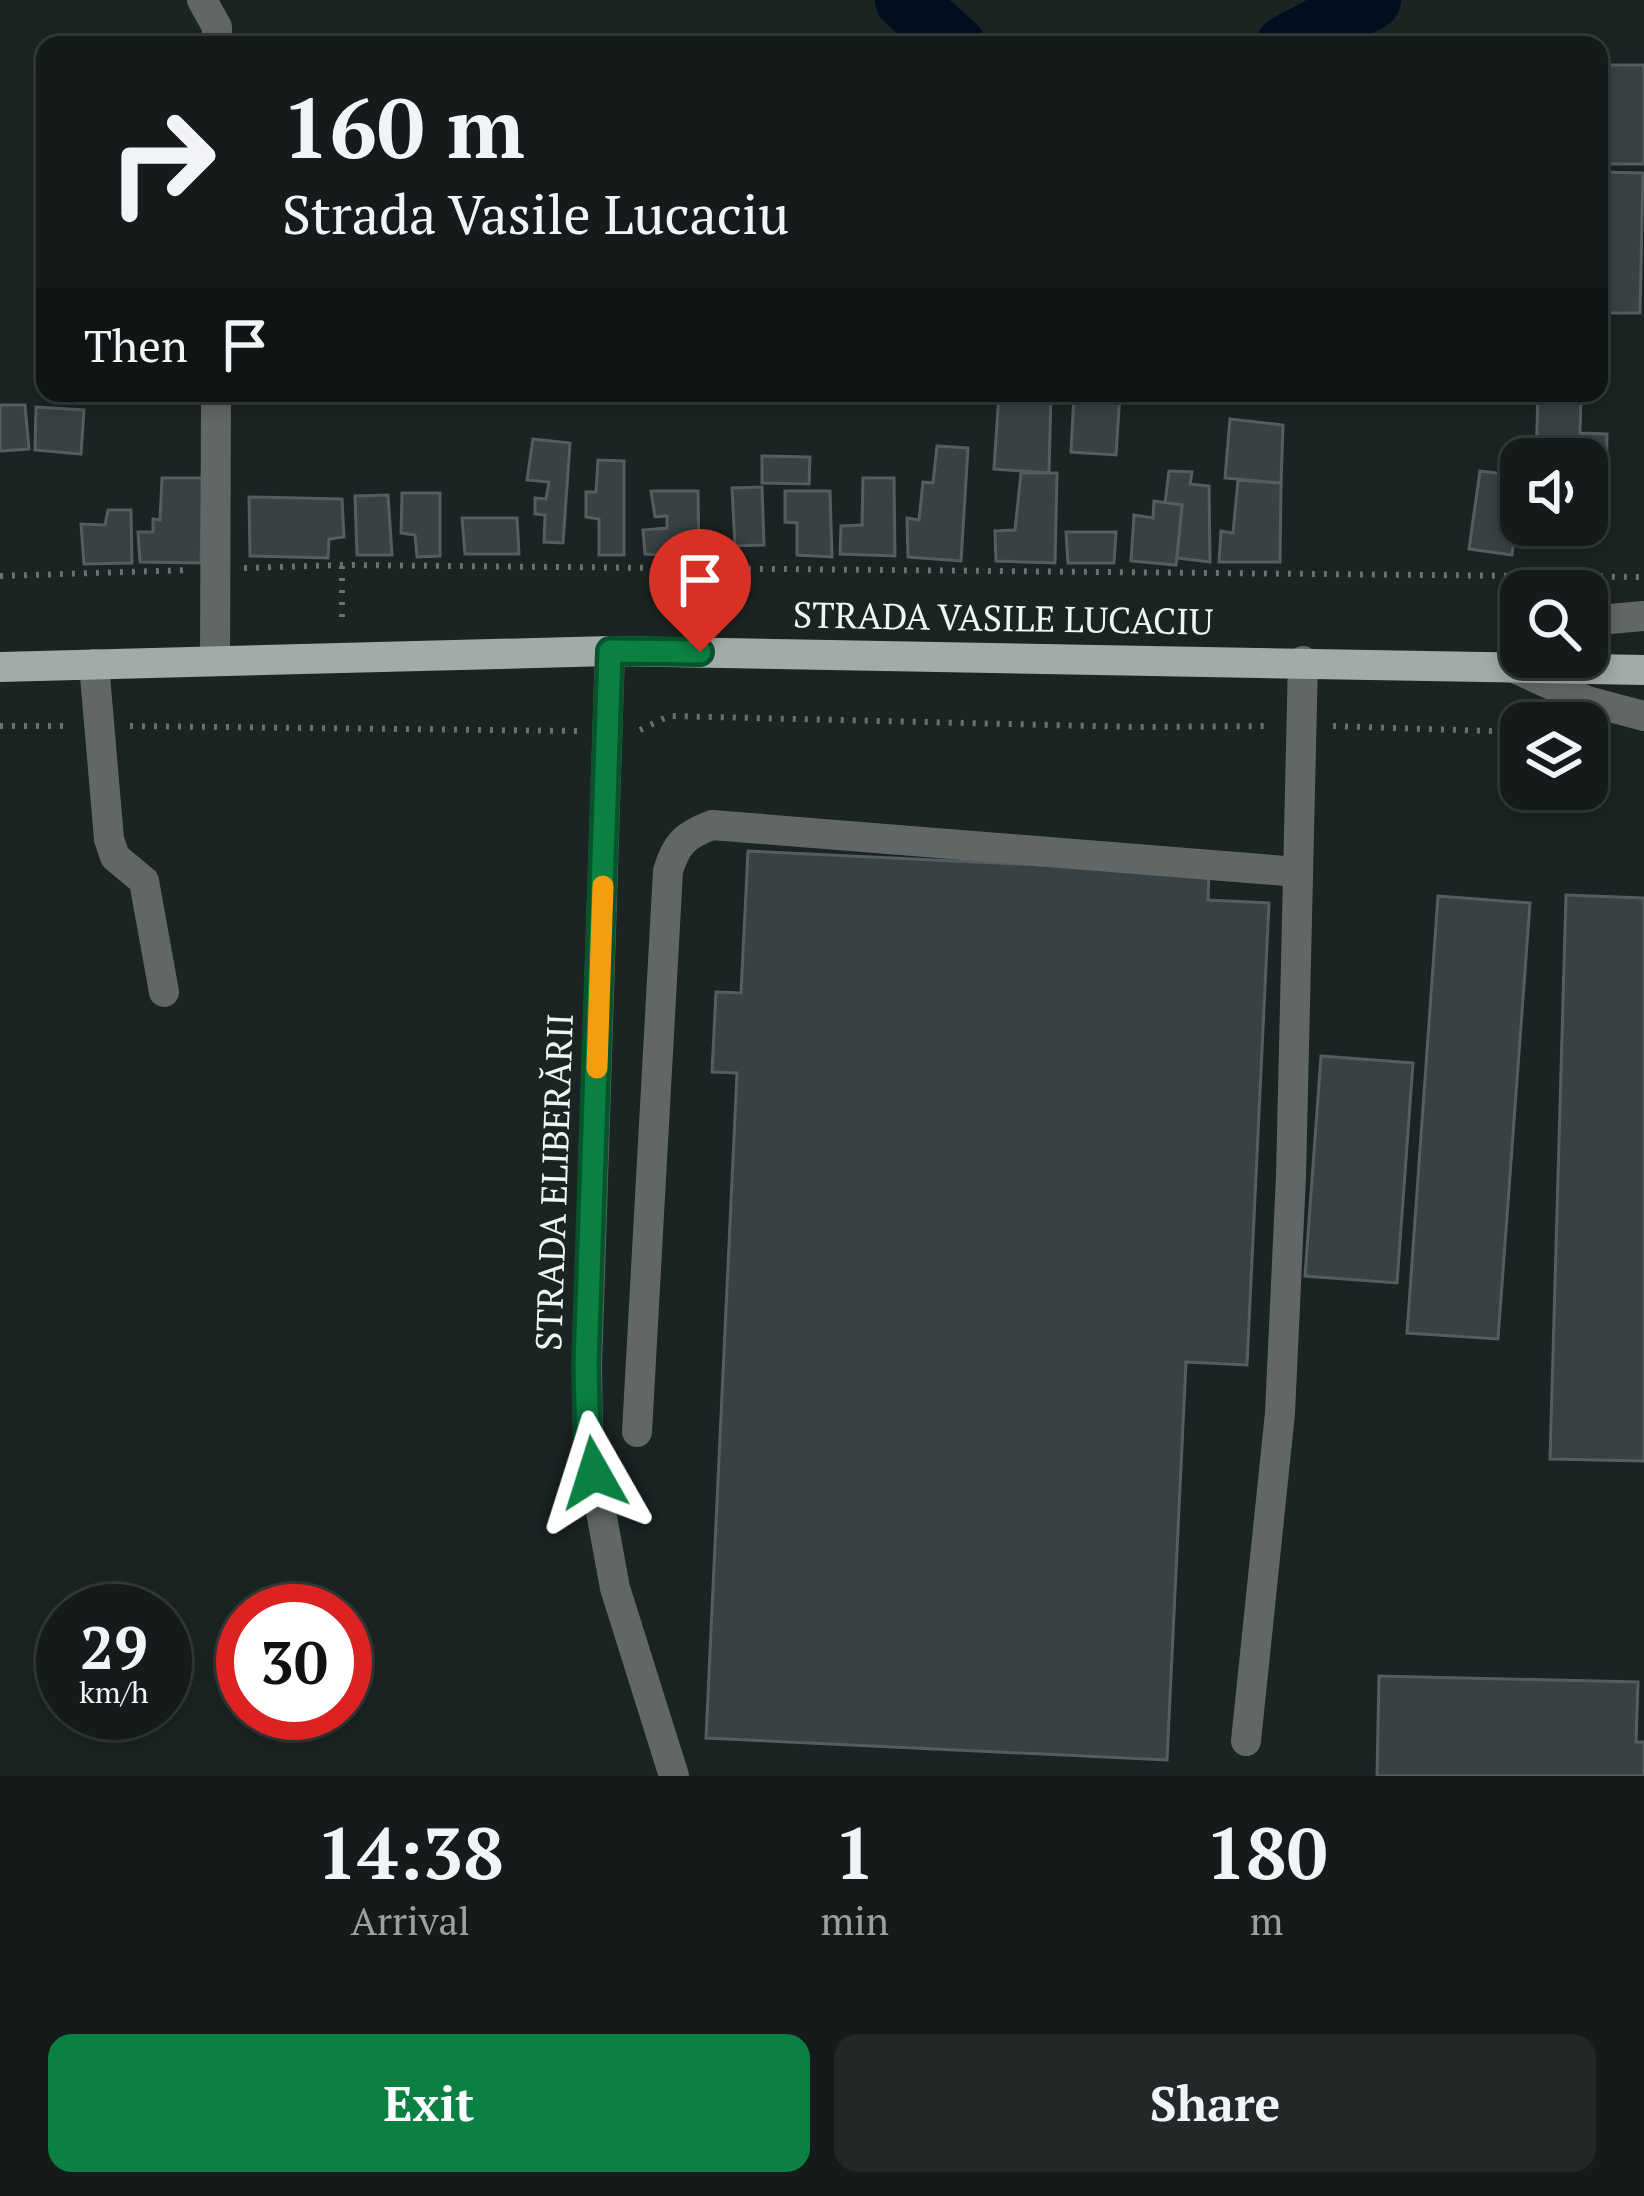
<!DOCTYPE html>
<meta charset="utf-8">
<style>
:root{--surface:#141b1a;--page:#212827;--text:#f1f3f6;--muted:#9da1a2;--line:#333939;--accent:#0b8043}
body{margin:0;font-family:"PT Serif",serif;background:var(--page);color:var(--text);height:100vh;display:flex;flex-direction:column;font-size:45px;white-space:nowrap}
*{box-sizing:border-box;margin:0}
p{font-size:39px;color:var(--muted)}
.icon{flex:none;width:66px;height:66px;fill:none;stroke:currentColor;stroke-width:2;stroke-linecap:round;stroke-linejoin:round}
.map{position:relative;height:1776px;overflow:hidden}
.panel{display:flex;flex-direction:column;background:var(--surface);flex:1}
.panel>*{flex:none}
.guide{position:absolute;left:36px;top:36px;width:1572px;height:366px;border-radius:24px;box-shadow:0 6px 18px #0003,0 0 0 3px var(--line);background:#141b1a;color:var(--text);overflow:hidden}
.fabs{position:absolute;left:1500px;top:438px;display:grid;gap:24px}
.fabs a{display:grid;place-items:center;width:108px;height:108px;border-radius:24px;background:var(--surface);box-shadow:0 6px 18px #0003,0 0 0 3px var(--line);font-size:60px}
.speed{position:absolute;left:36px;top:1584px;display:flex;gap:24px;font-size:60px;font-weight:700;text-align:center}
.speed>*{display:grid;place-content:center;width:156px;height:156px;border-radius:50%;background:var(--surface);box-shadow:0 6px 18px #0003,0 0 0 3px var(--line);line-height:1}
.speed small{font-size:30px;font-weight:400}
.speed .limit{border:18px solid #d22;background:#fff;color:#111}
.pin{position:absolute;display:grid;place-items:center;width:102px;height:102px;color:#fff;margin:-123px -51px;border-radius:50% 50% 50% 0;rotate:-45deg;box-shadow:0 0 12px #0007}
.pin .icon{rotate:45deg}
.me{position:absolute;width:132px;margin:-66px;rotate:354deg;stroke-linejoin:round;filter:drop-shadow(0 0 9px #0008)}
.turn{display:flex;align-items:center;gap:42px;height:252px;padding:0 48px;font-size:54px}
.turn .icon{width:156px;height:156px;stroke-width:2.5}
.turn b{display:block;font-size:84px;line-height:102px}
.then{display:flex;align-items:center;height:114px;padding:0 48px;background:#0003;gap:24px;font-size:45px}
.eta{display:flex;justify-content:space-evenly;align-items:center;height:204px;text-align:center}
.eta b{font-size:72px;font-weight:600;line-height:84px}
.primary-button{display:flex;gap:24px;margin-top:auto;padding:24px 48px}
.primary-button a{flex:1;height:138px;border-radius:24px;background:var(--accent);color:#fff;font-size:48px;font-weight:600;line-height:138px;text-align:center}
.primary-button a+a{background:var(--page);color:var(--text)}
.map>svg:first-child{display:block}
</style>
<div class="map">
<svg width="1644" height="1776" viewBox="0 0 1644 1776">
<rect width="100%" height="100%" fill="#1a2423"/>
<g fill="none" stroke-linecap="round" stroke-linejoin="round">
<g stroke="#000e1e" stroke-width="60">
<polyline points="905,0 955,45"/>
<polyline points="1286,45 1371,0"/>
</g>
</g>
<g fill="#384144" stroke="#545d60" stroke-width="3">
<rect x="1599" y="65" width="45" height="99"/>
<polygon points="1599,172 1643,173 1640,313 1599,313"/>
<polygon points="999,393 1051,393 1049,473 994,469"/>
<polygon points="1074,393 1120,393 1116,455 1071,452"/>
<polygon points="1538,393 1581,393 1580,433 1607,434 1606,507 1587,507 1587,459 1536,459"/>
<polygon points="0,405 25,405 29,449 0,451"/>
<polygon points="36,407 84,410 81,454 35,450"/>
<polygon points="1230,419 1283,425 1281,483 1225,478"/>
<polygon points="533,439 570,443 563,543 544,542 545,515 535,514 535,498 546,499 549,482 527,480"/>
<polygon points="937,446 968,448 961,561 908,557 907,518 919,520 923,482 933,483"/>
<polygon points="762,456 810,457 809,484 762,483"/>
<polygon points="598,460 624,461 624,555 599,555 599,519 586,517 586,492 596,492"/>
<polygon points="1169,471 1192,472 1190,484 1209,486 1210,562 1177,558 1182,505 1165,503"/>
<polygon points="1480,471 1521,476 1512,555 1469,549"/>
<polygon points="1021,473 1057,473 1055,563 996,561 995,531 1015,530"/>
<polygon points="162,478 203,478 201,563 140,562 138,532 153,532 153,519 160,520"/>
<polygon points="863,478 894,478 895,556 840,554 841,526 862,525"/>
<polygon points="1238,480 1281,483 1280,562 1219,562 1221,531 1233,533"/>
<polygon points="762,487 764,545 735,546 732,488"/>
<polygon points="651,491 698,491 699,557 645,554 643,530 667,528 667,516 655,517"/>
<polygon points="785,491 830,491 832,557 797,555 797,523 785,522"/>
<polygon points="402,493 440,493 440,556 417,557 415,535 401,533"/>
<polygon points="388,495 392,555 357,555 355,496"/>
<polygon points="249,497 342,499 344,537 329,539 328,558 250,556"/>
<polygon points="1154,501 1182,505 1176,565 1131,561 1134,515 1153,518"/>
<polygon points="108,510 131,510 132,563 84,564 81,524 105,525"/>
<polygon points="462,518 517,518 519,554 465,554"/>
<polygon points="1066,532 1116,532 1114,563 1068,563"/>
<polygon points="748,851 1209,873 1208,900 1269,903 1247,1365 1186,1362 1167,1760 706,1738 737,1073 712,1072 716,992 741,993"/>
<polygon points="1566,895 1644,898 1644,1461 1550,1459"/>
<polygon points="1438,896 1530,903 1498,1339 1407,1333"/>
<polygon points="1321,1056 1413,1063 1397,1283 1305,1276"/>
<polygon points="1379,1676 1638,1682 1636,1742 1644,1742 1644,1776 1377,1776"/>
</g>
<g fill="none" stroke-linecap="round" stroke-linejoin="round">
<g stroke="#687170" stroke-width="6" stroke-dasharray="3 9" stroke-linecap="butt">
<polyline points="342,566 342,622"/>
<polyline points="244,568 342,565 1644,577"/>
<polyline points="0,576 189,570"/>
<polyline points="0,726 69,726"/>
<polyline points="130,726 579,731"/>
<polyline points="1333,726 1521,732"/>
<polyline points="640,730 669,716 1136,727 1271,726"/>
</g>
<g stroke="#626664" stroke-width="30">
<polyline points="202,0 217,27 217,45"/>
<polyline points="1587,621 1644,616"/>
<polyline points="610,651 587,1366 588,1441 615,1588 674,1776"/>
<polyline points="215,660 216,393"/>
<polyline points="94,664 109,839 115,857 144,881 164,992"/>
<polyline points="1512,667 1587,701 1644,716"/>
<path d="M 637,1432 L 668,871 C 676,844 685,835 712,825 L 1298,872"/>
<polyline points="1246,1741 1280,1413 1291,1176 1303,661"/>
</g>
<polyline stroke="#a2aba7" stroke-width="30" points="0,667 610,651 1644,670"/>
</g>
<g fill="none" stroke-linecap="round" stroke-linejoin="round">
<g stroke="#07532c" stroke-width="30">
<polyline id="route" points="594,1473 588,1441 586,1366 610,651 700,652"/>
</g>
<use href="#route" stroke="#0b8043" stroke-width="21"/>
<polyline stroke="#f59e0b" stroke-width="21" points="597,1068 603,886"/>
</g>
<g text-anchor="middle" stroke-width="12" stroke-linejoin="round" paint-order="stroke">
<g font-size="36" fill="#eff5f5" stroke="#1a2423">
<text transform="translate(1003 618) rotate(1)" y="13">STRADA VASILE LUCACIU</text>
<text transform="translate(554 1182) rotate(-88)" y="13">STRADA ELIBERĂRII</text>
</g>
</g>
</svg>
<div class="fabs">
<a><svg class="icon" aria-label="sound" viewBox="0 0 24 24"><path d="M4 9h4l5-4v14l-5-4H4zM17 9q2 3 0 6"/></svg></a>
<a><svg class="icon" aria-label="search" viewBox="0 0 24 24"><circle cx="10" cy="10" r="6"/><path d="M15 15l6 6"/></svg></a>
<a><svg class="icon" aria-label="layers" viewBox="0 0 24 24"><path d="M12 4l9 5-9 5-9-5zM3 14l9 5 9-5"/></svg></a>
</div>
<div class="speed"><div>29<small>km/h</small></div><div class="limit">30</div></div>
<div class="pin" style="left:700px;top:652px;background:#d93025"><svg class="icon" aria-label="arrive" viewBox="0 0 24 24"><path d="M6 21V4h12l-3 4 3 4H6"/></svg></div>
<svg class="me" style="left:594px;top:1473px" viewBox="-20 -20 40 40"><path d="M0-17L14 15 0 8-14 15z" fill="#0b8043" stroke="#fff" stroke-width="4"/></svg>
<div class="guide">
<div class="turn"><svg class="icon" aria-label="right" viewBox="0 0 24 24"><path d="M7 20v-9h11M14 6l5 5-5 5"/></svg><div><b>160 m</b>Strada Vasile Lucaciu</div></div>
<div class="then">Then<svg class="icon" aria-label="arrive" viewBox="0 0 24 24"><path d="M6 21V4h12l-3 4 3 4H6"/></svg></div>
</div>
</div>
<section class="panel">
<div class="eta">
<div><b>14:38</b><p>Arrival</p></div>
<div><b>1</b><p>min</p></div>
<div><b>180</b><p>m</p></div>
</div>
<div class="primary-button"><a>Exit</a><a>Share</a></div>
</section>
